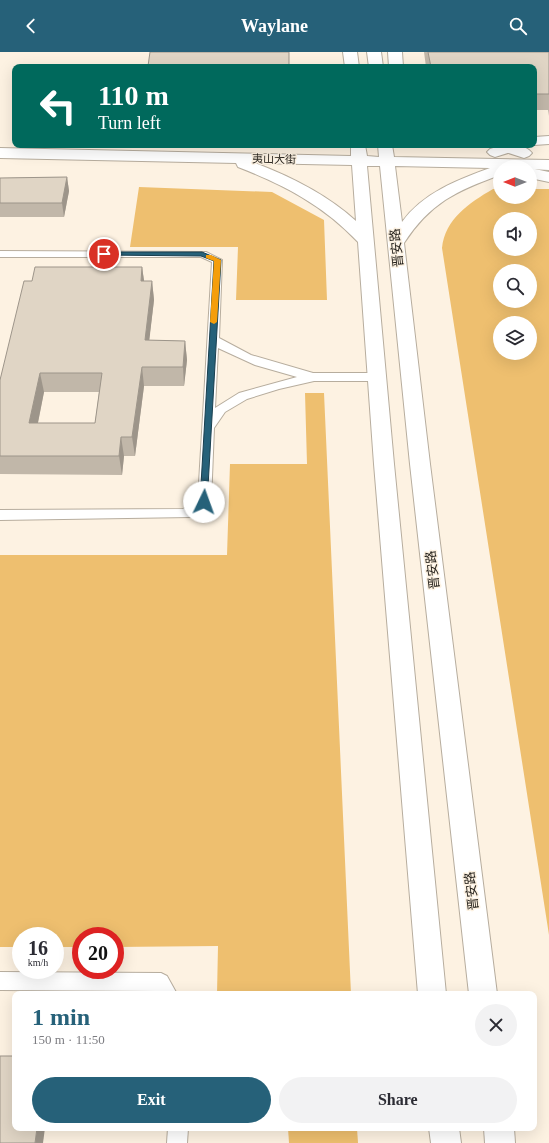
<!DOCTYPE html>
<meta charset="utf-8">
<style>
:root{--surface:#fff;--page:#f2f2f3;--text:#2b2b33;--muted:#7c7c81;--accent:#266179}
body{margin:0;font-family:"Times New Roman","Noto Sans SC",serif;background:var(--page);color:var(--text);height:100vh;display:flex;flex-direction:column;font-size:15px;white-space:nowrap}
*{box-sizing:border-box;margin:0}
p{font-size:13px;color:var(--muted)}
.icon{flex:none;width:22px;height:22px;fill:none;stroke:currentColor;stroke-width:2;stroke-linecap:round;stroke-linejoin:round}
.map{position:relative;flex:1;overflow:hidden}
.details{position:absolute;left:12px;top:939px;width:525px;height:140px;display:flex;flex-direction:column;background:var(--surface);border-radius:8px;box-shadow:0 4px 16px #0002}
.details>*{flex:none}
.banner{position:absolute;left:12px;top:12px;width:525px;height:84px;border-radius:8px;box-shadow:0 4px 16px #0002;background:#00695c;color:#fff;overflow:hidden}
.needle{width:26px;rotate:270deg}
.buttons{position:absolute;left:493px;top:108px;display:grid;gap:8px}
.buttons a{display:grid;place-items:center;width:44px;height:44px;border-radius:50%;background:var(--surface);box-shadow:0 4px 16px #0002;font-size:20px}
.speed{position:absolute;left:12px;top:875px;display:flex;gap:8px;font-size:20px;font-weight:700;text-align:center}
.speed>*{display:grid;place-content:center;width:52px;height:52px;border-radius:50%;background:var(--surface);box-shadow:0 4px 16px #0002;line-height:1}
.speed small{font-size:10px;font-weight:400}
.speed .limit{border:6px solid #d22;background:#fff;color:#111}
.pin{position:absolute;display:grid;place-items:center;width:34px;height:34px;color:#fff;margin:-17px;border:2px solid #fff;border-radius:50%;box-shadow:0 1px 4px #0007}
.me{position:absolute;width:44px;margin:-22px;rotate:3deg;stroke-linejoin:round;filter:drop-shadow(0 0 3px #0008)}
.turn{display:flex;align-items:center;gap:14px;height:84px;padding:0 20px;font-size:18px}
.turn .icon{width:52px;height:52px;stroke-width:2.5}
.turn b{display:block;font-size:28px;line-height:34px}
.round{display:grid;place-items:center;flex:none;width:42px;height:42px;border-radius:21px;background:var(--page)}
.headline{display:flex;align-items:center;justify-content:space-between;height:68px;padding:0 20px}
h1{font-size:24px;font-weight:600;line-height:30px;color:var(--accent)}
.cta{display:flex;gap:8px;margin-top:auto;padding:8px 20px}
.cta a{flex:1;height:46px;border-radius:24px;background:var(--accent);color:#fff;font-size:16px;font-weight:600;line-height:46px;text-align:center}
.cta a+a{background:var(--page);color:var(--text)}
header{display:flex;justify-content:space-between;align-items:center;height:52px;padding:0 20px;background:var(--accent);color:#fff;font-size:18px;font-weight:600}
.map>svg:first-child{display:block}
</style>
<header><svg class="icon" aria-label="back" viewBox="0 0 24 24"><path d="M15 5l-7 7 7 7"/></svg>Waylane<svg class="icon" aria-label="search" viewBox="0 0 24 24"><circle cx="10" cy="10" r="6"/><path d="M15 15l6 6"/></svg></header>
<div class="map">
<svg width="549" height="1091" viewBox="0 0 549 1091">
<rect width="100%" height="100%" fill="#fdf2e2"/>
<g fill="#eebf6f" fill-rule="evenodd">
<polygon points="139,135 272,140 324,168 327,248 236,248 238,195 130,195"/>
<path d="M 493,137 L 500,137 L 500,145 L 530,145 L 530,137 L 549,137 L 549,883 L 442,196 C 445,167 469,151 493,137 ZM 500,167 L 530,167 L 530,197 L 500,197 ZM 500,219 L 530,219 L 530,249 L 500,249 ZM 500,271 L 530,271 L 530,301 L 500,301 Z"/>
<polygon points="305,341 324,341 351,942 217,942 218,894 115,895 115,884 81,884 81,895 55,895 55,884 21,884 21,895 0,895 0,503 227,503 230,412 307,412"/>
<polygon points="288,1076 357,1076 358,1091 289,1091"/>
</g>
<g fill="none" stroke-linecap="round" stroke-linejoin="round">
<g stroke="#b7ad9e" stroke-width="2">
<g id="service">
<path d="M 0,199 L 206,200 L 222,208 L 219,286 L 251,303 L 313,321 L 377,321 L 383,325 L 377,329 L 314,329 L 279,337 L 247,347 L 225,360 L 214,376 L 211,450 L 209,453 L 191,465 L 0,468 L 0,458 L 183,457 L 198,448 L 212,210 L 201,205 L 0,205 ZM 218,296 L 255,313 L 297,325 L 239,341 L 215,356 Z"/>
<polygon points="0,920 161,921 167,924 177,942 158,942 156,939 0,938"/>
<polygon points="168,1076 188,1076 187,1091 167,1091"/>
</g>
</g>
<g stroke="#b7ad9e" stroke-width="2">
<g id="minor">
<polygon points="388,0 402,0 403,15 389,15"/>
<polygon points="549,84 549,92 534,93 532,93 534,93 534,85"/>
<polygon points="503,93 526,93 524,96 495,105 490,103 487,100 490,97"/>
<polygon points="530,116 549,120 549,130 530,126"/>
</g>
</g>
<g stroke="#b7ad9e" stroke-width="2">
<g id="secondary">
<polygon points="343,0 357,0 359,15 345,15"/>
<polygon points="367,0 381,0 383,15 369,15"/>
<path d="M 351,93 L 365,93 L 367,104 L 379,105 L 378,93 L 392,93 L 394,105 L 549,108 L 549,118 L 530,117 L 530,115 L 500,115 L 500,123 C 456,139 430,151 404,191 L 430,412 L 497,942 L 469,942 L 410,412 L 380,114 L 367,114 L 394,412 L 446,942 L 418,942 L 374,412 L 358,190 C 323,153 284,133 238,115 L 236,111 L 0,106 L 0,96 L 351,104 ZM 255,111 L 352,113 L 356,169 C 326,142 292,125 255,111 ZM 395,114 L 490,116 C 457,128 423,141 402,170 Z"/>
<path d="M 491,93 C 502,93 524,90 532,101 L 529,104 L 524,106 L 493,96 Z"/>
<polygon points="429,1076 459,1076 461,1091 431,1091"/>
<polygon points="484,1076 514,1076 515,1091 485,1091"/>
</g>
</g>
<use href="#service" fill="#fff" fill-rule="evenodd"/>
<use href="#minor" fill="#fff" fill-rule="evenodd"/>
<use href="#secondary" fill="#fff" fill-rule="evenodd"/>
</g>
<g fill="#c1b7a9" fill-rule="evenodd">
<polygon points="289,0 289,15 148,15 148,14"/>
<polygon points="424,0 549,0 549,64 548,58 534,58 534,15 426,15"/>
<polygon points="67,125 69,139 64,165 0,165 0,126"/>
<path d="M 142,215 L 144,229 L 152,229 L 154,248 L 149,288 L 185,289 L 187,308 L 184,334 L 144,334 L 135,404 L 124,404 L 122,423 L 0,422 L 0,328 L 32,229 ZM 44,340 L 99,340 L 95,371 L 38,371 Z"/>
</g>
<g fill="#9d958a">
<polygon points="67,125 69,139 64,165 62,151"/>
<polygon points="142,215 145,235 141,229"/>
<polygon points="152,229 154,248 147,308 145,288"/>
<polygon points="185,289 187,308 184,334 183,315"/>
<polygon points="142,315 144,334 135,404 132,385"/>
<polygon points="40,321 44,340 34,390 29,371"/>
<polygon points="121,385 124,404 122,423 119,404"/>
<polygon points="37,1076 45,1076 43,1091 35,1091"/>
</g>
<g fill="#e0d5c5" stroke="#9d958a" fill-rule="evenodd">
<polygon points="150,0 289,0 289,14 148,14"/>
<polygon points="428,0 549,0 549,42 534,42 534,15 431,15"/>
<polygon points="67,125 62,151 0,151 0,126"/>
<path d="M 35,215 L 142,215 L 141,229 L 152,229 L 145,288 L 185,289 L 183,315 L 142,315 L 132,385 L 121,385 L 119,404 L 0,404 L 0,328 L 24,229 L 32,229 ZM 40,321 L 102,321 L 95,371 L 29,371 Z"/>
<polygon points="0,1004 15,1004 15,1076 37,1076 35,1091 0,1091"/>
</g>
<polygon fill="#266179" stroke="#193f4f" points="104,200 202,200 221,208 207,452 201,452 200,450 214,209 201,204 102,203 102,201"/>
<polygon fill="#f59e0b" points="206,203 211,203 221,208 217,270 214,272 210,270 214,209 206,206"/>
<g text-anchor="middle" stroke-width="3" stroke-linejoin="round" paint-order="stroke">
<g font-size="11" fill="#2a2620" stroke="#fdf2e2">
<text transform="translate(274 107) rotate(1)" y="4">夷山大街</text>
</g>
<g font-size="13" fill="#2a2620" stroke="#fdf2e2">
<text transform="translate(396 196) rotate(-96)" y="5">晋安路</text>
<text transform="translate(432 518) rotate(-97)" y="5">晋安路</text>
<text transform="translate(471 839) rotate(-97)" y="5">晋安路</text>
</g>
</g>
</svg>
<div class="buttons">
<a><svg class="needle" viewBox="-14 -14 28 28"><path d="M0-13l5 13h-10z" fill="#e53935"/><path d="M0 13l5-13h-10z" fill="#7c7c81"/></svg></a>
<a><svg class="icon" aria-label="sound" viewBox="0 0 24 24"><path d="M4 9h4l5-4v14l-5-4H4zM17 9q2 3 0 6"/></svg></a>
<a><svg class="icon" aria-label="search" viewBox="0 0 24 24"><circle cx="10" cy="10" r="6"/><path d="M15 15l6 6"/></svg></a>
<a><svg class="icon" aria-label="layers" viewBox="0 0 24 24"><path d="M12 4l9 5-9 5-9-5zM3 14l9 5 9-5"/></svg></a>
</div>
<div class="speed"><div>16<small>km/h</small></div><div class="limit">20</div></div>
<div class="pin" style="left:104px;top:202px;background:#d93025"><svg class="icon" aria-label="arrive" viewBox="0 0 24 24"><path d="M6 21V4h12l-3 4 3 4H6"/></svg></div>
<svg class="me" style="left:204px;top:450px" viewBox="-20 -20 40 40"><circle r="19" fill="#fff"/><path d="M0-13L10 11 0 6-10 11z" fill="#266179"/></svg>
<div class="banner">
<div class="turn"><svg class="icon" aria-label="left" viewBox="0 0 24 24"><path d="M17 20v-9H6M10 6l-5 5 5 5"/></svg><div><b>110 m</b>Turn left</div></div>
</div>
<section class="details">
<div class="headline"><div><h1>1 min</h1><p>150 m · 11:50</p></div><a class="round"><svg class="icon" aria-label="close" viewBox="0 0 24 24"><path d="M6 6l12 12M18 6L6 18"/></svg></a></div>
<div class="cta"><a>Exit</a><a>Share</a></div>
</section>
</div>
